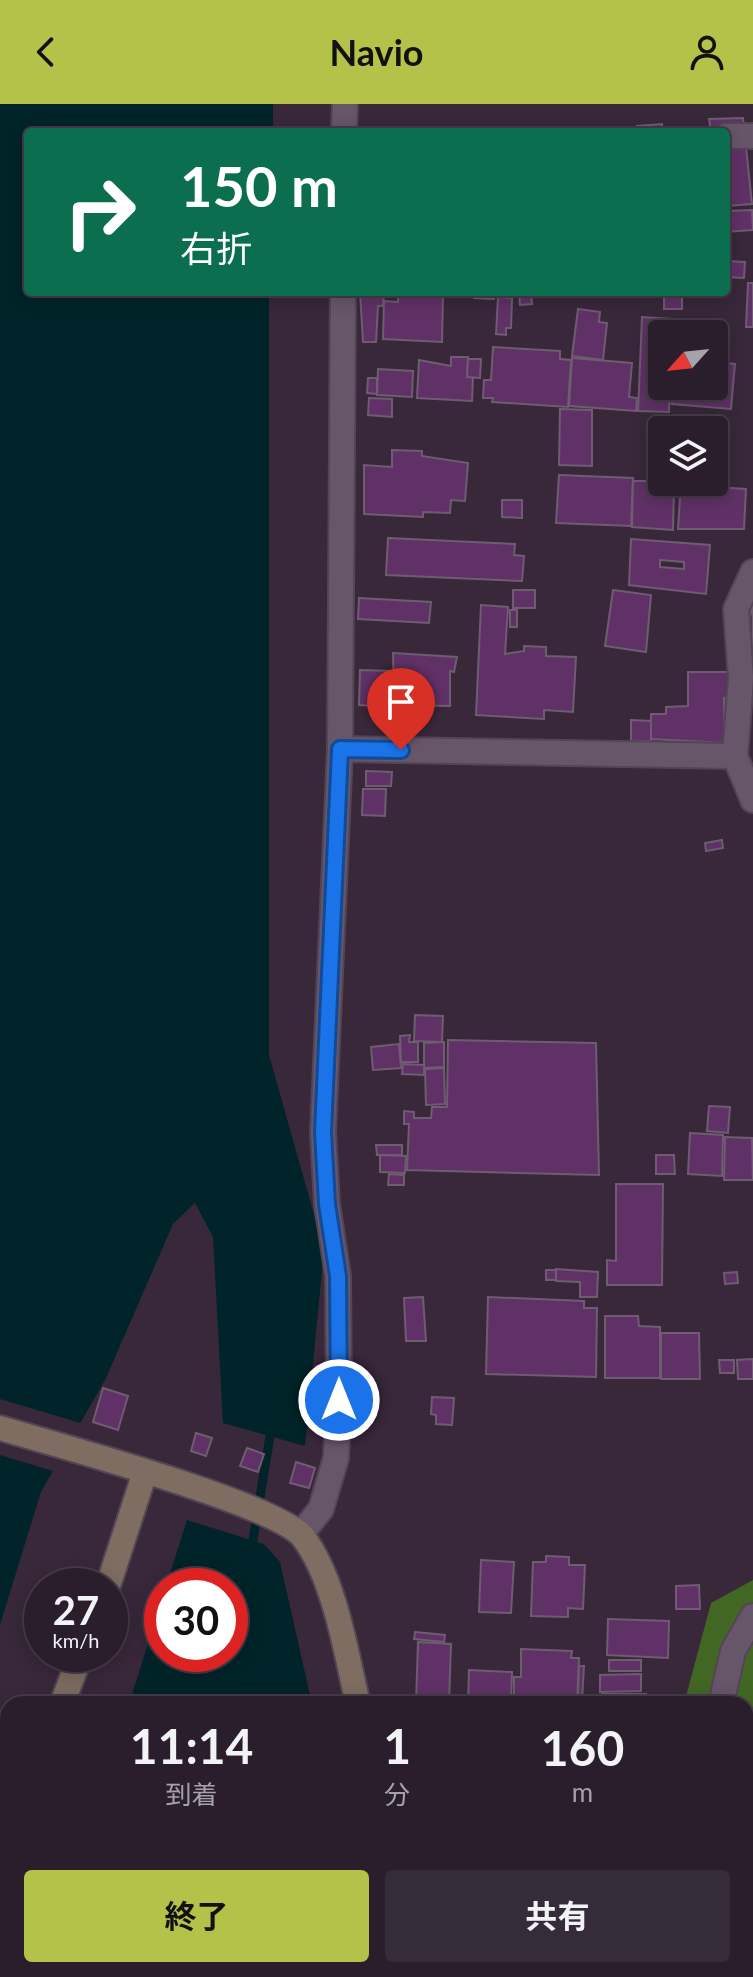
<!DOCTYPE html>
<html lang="ja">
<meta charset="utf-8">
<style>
:root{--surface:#2a1e2c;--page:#362b38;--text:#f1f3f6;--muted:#a5a2a9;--line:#463c48;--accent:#b5c249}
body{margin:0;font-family:Lato,"Noto Sans JP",sans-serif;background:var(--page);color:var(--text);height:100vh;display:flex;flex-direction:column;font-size:30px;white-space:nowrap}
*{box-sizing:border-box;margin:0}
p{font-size:26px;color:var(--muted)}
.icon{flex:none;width:44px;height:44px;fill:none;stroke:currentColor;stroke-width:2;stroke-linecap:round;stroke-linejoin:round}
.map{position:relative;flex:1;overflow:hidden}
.panel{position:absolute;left:0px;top:1592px;width:754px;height:282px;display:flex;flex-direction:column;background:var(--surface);border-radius:24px 24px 0 0;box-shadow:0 4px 20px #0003,0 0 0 2px var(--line)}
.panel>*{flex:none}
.hud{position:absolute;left:24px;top:24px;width:706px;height:168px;border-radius:8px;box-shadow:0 4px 20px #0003,0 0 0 2px var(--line);background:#0b6e4f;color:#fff;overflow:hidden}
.needle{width:52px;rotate:243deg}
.fabs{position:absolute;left:648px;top:216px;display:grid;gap:16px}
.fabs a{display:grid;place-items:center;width:80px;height:80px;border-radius:8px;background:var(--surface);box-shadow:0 4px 20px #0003,0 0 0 2px var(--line);font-size:40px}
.speed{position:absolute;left:24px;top:1464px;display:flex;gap:16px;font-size:40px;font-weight:700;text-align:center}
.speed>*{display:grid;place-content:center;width:104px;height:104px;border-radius:50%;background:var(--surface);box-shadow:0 4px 20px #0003,0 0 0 2px var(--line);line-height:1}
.speed small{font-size:20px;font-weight:400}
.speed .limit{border:12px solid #d22;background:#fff;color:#111}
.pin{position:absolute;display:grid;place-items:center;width:68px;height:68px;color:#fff;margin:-82px -34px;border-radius:50% 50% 50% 0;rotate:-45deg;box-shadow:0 0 8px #0007}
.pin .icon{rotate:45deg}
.me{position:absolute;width:88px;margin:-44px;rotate:0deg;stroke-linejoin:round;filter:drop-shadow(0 0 6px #0008)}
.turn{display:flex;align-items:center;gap:28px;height:168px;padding:0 24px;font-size:36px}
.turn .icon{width:104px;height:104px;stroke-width:2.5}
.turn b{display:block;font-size:56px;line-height:68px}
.eta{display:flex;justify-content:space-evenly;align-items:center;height:136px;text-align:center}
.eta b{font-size:48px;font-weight:700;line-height:56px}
.action{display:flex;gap:16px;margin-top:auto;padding:16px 24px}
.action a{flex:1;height:92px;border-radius:8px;background:var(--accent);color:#111;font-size:32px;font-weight:700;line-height:92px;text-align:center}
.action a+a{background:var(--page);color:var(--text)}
header{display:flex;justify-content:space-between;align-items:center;height:104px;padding:0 24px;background:var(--accent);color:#111;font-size:36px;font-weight:700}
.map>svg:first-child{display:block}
</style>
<header><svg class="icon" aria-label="back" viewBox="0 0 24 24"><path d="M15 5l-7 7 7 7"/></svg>Navio<svg class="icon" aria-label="person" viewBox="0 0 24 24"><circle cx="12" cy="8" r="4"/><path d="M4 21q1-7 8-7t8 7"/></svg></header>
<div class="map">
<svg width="753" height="1873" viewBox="0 0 753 1873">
<rect width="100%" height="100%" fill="#38283a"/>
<g fill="#426725">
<polygon points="753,1476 753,1751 746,1738 746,1600 684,1600 711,1499"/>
<polygon points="753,1756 753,1873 679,1873 681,1866 746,1866 746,1767"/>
</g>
<g fill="#002429">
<polygon points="0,0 273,0 273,28 28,28 28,188 269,188 269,951 324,1146 305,1342 223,1319 213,1133 195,1099 173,1120 106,1274 41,1388 0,1521"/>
<polygon points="187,1416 264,1440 280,1458 312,1600 129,1600 162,1496 162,1550 230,1550 230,1482 166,1482"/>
<polygon points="86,1866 371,1866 373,1873 83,1873"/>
</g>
<polygon fill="#38283a" points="0,1295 84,1320 56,1368 0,1351"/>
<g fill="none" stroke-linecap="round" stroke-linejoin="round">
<polyline stroke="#002429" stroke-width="9" points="251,1448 272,1320"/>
</g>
<g fill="#603167" stroke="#6e5c71" stroke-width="2" fill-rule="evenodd">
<polygon points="743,14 752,100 726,102 726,28 711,28 709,15"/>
<polygon points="662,20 662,28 637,28 637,22"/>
<polygon points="752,106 753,126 726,128 726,107"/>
<polygon points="726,157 745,158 744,174 726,173"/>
<polygon points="748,179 753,179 753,223 746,223"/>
<polygon points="360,188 384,188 383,202 378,202 376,238 363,238"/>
<polygon points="475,188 494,188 494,195 474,194"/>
<polygon points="500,188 512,188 512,194 500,193"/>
<polygon points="519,188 531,188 532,200 520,201"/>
<rect x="664" y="188" width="18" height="17"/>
<polygon points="398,189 443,191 442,238 383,235 384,197 398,198"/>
<polygon points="498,193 512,194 511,224 506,224 506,231 496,230"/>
<polygon points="578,205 600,208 599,218 607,219 603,256 572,252"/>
<polygon points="642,213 673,215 672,230 662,230 662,282 670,282 669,308 638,307"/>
<polygon points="493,243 560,247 560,255 571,256 568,303 492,298 493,294 483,294 484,276 491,276"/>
<polygon points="451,253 468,253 467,273 473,273 472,297 417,294 419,256 451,262"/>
<polygon points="714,253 715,258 735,260 731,305 672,300 674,282 714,282"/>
<polygon points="572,254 632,259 629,293 637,294 636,307 569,302"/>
<polygon points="468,255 481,255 480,274 467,273"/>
<polygon points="378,265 413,267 412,293 377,291"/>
<polygon points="368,274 377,274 377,290 367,289"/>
<polygon points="369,294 392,295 392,313 368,311"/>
<polygon points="560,305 592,306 592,362 559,361"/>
<polygon points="392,346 422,347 422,352 468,359 465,397 451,396 450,409 423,408 423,413 364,410 364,361 392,363"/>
<polygon points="559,371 633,374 631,422 556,419"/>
<polygon points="714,375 715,383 746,385 744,425 678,425 681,378 714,378"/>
<polygon points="633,377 655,377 655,384 674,384 673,426 632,423"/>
<polygon points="502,396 522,396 522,414 502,413"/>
<polygon points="388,434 515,440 514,451 524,452 522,477 386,471"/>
<path d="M 631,435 L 710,441 L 706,490 L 629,481 ZM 660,456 L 684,458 L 684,465 L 660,463 Z"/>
<rect x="513" y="486" width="22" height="18"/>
<polygon points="613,486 651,491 646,548 605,542"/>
<polygon points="359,494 431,498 429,519 358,515"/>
<polygon points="481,501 508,503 505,550 524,547 524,542 546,543 546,552 576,553 573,608 544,606 544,615 476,611"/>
<polygon points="753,501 753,558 744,556 742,541"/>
<rect x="510" y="506" width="7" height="17"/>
<polygon points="393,549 457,553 454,568 450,567 450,602 394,601"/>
<polygon points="360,566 393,567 392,603 359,601"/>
<polygon points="688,568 730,568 730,595 724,594 725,639 651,635 651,610 666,610 666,603 688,602"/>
<polygon points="631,616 651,617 651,637 631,637"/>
<polygon points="366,667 392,668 391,682 366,682"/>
<polygon points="363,685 386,685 385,712 362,711"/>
<polygon points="722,736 723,744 706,747 705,739"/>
<polygon points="415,911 443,912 442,938 414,937"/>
<polygon points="410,931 409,938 418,938 418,958 401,958 400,932"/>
<polygon points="448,936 596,939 599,1071 407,1066 409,1020 404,1020 404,1007 414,1008 414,1014 431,1014 432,1003 447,1003"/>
<polygon points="444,938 444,963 424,964 424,939"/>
<polygon points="399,940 401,964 373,966 371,943"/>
<polygon points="403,960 424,961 424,971 402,970"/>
<polygon points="444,964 445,1000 426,1001 425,965"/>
<polygon points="709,1002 730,1003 728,1029 707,1027"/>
<polygon points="690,1029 723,1031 722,1072 688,1070"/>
<polygon points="725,1033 752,1034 753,1076 724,1076"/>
<polygon points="376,1041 402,1041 402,1051 377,1051"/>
<polygon points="380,1051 406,1052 405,1069 380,1068"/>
<polygon points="656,1051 674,1051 675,1070 656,1070"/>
<polygon points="389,1070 404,1071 404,1081 388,1081"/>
<polygon points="616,1080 663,1080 662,1181 607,1181 607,1156 616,1157"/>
<polygon points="556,1165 598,1168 597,1193 580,1193 580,1178 556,1177"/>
<rect x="546" y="1166" width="10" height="10"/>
<polygon points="737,1168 738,1179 725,1180 724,1169"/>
<polygon points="423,1193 426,1237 406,1237 404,1194"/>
<polygon points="488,1193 584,1197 584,1204 597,1204 596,1273 486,1270"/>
<polygon points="605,1212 638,1212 639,1222 660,1223 660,1274 605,1274"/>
<polygon points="661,1229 699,1229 700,1275 661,1275"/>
<polygon points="753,1255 753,1275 738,1275 737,1256"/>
<polygon points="719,1256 734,1256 734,1269 720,1269"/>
<polygon points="103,1284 128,1292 118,1326 93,1318"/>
<polygon points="432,1293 454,1294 452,1321 436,1320 436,1311 431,1310"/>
<polygon points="196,1329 212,1334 206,1352 191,1347"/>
<polygon points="247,1344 264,1350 258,1368 240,1362"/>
<polygon points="296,1358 315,1364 309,1384 290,1379"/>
<polygon points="546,1452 569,1453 569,1461 585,1461 583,1505 568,1504 568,1513 531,1512 533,1458 546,1458"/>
<polygon points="481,1456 514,1458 511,1509 479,1508"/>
<polygon points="699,1481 700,1505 676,1505 676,1482"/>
<polygon points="608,1515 669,1517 668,1554 607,1551"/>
<polygon points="415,1528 445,1531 444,1538 414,1535"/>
<polygon points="418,1538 451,1540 449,1600 416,1599"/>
<polygon points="521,1545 572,1547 571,1554 579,1554 577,1600 514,1600 514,1573 521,1573"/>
<rect x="609" y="1556" width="32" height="11"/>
<polygon points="579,1562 584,1562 582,1597 578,1597"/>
<polygon points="469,1566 512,1568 511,1600 468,1600"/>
<polygon points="641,1570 641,1587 600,1588 600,1571"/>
<rect x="602" y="1590" width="44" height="10"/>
</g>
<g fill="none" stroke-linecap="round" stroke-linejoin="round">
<g stroke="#524554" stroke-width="28">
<g id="street">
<polyline points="344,28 345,0"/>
<polyline points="726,32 753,32"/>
<polyline points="753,468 736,505 741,574 735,652 753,696"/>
<polyline points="340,645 735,652"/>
<polyline points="301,1430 321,1405 336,1354 339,1296 338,1172 327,1100 323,1028 340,645 343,188"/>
<polyline points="721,1600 733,1547 753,1512"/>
<polyline points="649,1873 653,1866"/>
</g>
</g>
<g stroke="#524554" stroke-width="28">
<g id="secondary">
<path d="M 0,1324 C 53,1340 276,1400 303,1433 C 335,1475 346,1549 358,1600"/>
<polyline points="108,1482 145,1368"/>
<polyline points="62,1600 81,1550"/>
<polyline points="0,1804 8,1774"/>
<polyline points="419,1866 420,1873"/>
</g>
</g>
<use href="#street" stroke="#67566a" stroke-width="24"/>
<use href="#secondary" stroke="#7e6d60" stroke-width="24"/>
</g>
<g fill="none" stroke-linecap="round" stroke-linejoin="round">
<g stroke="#114b97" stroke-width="20">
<polyline id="route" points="339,1296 338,1172 327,1100 323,1028 340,645 401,646"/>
</g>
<use href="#route" stroke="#1a73e8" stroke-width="14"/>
</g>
</svg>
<div class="fabs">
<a><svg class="needle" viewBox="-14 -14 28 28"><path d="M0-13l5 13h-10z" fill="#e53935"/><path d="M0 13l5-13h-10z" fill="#a5a2a9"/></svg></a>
<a><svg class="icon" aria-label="layers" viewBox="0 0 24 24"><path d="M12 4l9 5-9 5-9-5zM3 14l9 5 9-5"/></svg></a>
</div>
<div class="speed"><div>27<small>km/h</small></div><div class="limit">30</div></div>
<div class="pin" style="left:401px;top:646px;background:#d93025"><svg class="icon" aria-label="arrive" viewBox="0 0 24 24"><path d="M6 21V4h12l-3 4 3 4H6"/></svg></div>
<svg class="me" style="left:339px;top:1296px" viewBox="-20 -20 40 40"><circle r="17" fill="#1a73e8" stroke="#fff" stroke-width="3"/><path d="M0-11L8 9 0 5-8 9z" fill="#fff"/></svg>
<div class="hud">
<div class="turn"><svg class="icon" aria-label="right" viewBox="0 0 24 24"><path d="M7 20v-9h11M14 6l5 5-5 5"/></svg><div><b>150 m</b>右折</div></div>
</div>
<section class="panel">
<div class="eta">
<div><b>11:14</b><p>到着</p></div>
<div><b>1</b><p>分</p></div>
<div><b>160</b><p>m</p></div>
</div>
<div class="action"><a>終了</a><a>共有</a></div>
</section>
</div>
